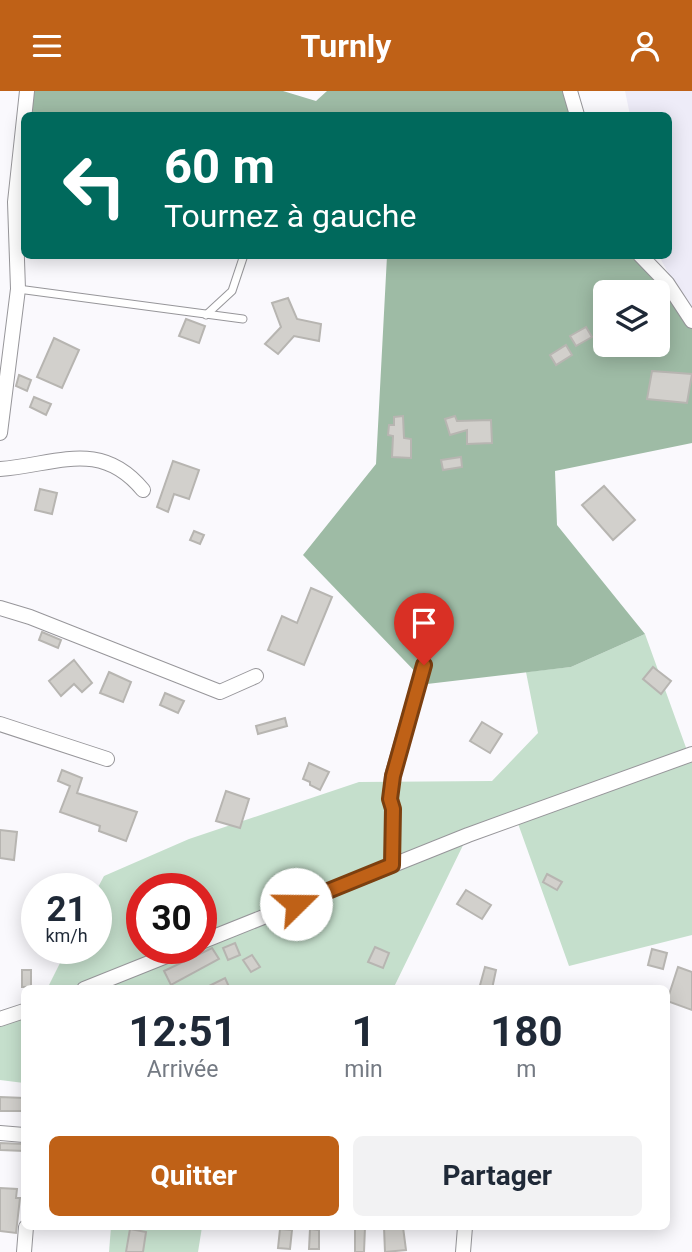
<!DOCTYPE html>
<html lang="fr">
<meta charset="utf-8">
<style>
:root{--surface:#fff;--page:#f2f2f3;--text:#1f2937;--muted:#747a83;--accent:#bf6117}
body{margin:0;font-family:Roboto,sans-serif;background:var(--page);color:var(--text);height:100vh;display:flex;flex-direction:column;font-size:26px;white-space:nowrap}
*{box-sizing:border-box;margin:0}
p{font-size:23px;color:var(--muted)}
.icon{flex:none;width:38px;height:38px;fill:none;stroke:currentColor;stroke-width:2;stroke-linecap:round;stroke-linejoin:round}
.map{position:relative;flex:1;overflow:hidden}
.sheet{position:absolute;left:21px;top:894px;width:649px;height:245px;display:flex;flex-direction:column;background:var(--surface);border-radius:10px;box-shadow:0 4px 18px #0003}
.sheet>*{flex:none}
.banner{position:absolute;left:21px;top:21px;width:651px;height:147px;border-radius:10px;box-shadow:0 4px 18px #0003;background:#00695c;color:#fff;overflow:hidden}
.controls{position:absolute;left:593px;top:189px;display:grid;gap:14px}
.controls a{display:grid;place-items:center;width:77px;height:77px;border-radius:10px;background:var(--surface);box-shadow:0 4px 18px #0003;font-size:35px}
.speed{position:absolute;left:21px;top:782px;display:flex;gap:14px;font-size:35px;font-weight:700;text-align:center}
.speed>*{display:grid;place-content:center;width:91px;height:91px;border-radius:50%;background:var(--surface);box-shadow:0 4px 18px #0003;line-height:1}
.speed small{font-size:18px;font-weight:400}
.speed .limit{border:10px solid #d22;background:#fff;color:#111}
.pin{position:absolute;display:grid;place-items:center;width:60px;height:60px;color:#fff;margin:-72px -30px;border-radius:50% 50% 50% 0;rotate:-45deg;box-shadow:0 0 7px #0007}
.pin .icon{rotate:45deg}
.me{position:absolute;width:77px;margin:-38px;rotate:68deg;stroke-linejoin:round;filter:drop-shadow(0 0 5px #0008)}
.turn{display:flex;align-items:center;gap:24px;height:147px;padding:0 28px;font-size:32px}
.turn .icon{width:91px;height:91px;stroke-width:2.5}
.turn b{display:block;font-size:49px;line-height:60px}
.eta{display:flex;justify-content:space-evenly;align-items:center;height:119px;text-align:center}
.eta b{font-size:42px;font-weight:700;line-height:49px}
.cta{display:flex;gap:14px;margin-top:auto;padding:14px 28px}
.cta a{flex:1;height:80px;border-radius:10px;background:var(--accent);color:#fff;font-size:28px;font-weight:700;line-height:80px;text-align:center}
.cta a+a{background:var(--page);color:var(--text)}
header{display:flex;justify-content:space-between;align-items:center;height:91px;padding:0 28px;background:var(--accent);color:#fff;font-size:32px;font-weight:700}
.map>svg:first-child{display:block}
</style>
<header><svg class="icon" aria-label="menu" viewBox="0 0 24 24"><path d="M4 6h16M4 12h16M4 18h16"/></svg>Turnly<svg class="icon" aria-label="person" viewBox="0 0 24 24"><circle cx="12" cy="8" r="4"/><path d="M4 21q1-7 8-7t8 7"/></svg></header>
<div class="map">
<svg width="692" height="1161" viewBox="0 0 692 1161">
<rect width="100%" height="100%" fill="#faf9fd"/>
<polygon fill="#eeecf8" points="625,0 692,0 692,225 659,165 668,164 668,24 630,24"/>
<g fill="#c5dfcc" fill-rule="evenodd">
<path d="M 645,543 L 689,665 L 692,666 L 692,844 L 569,875 L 516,727 L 468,744 L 393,898 L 47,898 L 67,858 L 96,858 L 96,800 L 104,785 L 189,748 L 359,691 L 492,690 L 538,642 L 526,581 L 571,576 ZM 142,798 L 201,798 L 201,858 L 142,858 Z"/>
<polygon points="24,920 24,992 0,989 0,928"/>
<polygon points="111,1136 202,1136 198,1161 109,1161"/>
</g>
<g fill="#9ebba5" fill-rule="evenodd">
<polygon points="27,0 283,0 316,10 327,0 570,0 577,24 24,24 24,113 15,111"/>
<path d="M 387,165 L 640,165 L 692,230 L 692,352 L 555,380 L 557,434 L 645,543 L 571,576 L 427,593 L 303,464 L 376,373 ZM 606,201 L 658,201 L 658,254 L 606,254 Z"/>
</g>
<g fill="#d2d0cc" stroke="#b7b5b1" stroke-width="2">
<polygon points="288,207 297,228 321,233 319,250 294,245 278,263 265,253 281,236 272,212"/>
<polygon points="186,228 205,235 199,252 179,245"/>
<polygon points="586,236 592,246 576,255 570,245"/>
<polygon points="54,247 79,259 62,297 37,286"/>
<polygon points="566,254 572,264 556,274 550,264"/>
<polygon points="652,280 692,283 687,312 647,308"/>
<polygon points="19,284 31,289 27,300 16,295"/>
<polygon points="34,306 51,313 46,324 30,316"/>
<polygon points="403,325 404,347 411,348 411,367 392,366 393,345 388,344 389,334 394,334 394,326"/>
<polygon points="455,325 457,330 491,329 492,352 467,353 467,339 450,344 445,328"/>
<polygon points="461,366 462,376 443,379 441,369"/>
<polygon points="173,370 199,379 189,408 174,403 168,421 157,416"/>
<polygon points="604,395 635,429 613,449 582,414"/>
<polygon points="40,398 57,402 52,423 35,419"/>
<polygon points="194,440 204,444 200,453 190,449"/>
<polygon points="311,497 332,506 304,574 268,559 282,525 297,532"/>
<polygon points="42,541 61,549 58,557 39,549"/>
<polygon points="74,569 92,592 82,601 74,593 61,605 49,590"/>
<polygon points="653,576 671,590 661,603 643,588"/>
<polygon points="109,581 131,591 123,611 100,602"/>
<polygon points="165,602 184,610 178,622 160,614"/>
<polygon points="285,627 287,635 258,643 256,635"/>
<polygon points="482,631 502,643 490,662 470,650"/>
<polygon points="309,672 329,681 320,699 310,694 310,691 303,688"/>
<polygon points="62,679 82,687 77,702 137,721 126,750 99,740 100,735 60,721 70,695 58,690"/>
<polygon points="226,700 249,708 240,737 216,730"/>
<polygon points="0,739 17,741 14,769 0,767"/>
<polygon points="547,783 562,791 557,799 543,791"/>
<polygon points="466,799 491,814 482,828 457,813"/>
<polygon points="235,852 240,864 228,869 223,857"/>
<polygon points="375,856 389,862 383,877 368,871"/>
<polygon points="212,857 219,868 171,894 164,880"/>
<polygon points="652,858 667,862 663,878 648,874"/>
<polygon points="252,864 260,876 251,881 243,869"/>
<polygon points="485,876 496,879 492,898 479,898"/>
<polygon points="678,876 692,881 692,919 667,910"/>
<rect x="22" y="879" width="9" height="17"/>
<polygon points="225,887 230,898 203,898"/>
<polygon points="0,1006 24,1007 24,1020 0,1020"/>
<polygon points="0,1052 24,1053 24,1060 0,1059"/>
<polygon points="0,1097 17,1098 16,1107 20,1107 16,1142 0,1140"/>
<polygon points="355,1136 365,1136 364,1161 355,1161"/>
<polygon points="384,1136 403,1136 406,1159 385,1161"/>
<polygon points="130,1138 146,1141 143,1161 126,1161"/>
<polygon points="280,1138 292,1139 290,1158 278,1157"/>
<polygon points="310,1138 319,1139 319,1158 309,1158"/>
</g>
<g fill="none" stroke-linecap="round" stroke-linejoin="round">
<g stroke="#97969a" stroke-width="9">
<g id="lane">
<polyline points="18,198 243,228"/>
<polyline points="206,224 232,200 244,164"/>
</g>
</g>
<g stroke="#97969a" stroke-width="16">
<g id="street">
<polyline points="570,0 577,24"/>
<polyline points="640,164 667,192 692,230"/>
<polyline points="0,342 18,198 15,111 27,0"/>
<path d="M 0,378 C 56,374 100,347 143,399"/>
<polyline points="0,517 30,526 220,601 256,585"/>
<polyline points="0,633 107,668"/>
<polyline points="392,774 393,718 390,708 392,685 424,574"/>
<polyline points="201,851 468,744 692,663"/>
<polyline points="84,898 184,858"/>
<polyline points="0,928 24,920"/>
<polyline points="0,1042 24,1044"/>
<polyline points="24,1161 26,1136"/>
<polyline points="463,1161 465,1136"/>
</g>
</g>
<use href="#lane" stroke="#fff" stroke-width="7"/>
<use href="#street" stroke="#fff" stroke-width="14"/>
</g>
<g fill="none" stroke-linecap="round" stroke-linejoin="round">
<g stroke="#7c3f0f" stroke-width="18">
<polyline id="route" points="296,813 392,774 393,718 390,708 393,685 424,574"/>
</g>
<use href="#route" stroke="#bf6117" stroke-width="12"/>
</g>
</svg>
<div class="controls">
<a><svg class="icon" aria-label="layers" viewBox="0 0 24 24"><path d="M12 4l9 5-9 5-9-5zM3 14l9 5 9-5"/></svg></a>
</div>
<div class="speed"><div>21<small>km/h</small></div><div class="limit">30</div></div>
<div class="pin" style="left:424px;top:574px;background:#d93025"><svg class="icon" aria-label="arrive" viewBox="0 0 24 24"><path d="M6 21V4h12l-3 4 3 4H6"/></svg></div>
<svg class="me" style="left:296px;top:813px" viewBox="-20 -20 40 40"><circle r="19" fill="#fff"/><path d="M0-13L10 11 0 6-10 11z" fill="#bf6117"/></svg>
<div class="banner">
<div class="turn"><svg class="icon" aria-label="left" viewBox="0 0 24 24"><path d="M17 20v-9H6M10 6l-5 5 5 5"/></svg><div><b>60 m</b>Tournez à gauche</div></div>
</div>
<section class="sheet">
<div class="eta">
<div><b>12:51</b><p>Arrivée</p></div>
<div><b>1</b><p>min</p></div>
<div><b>180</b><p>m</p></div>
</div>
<div class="cta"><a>Quitter</a><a>Partager</a></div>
</section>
</div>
